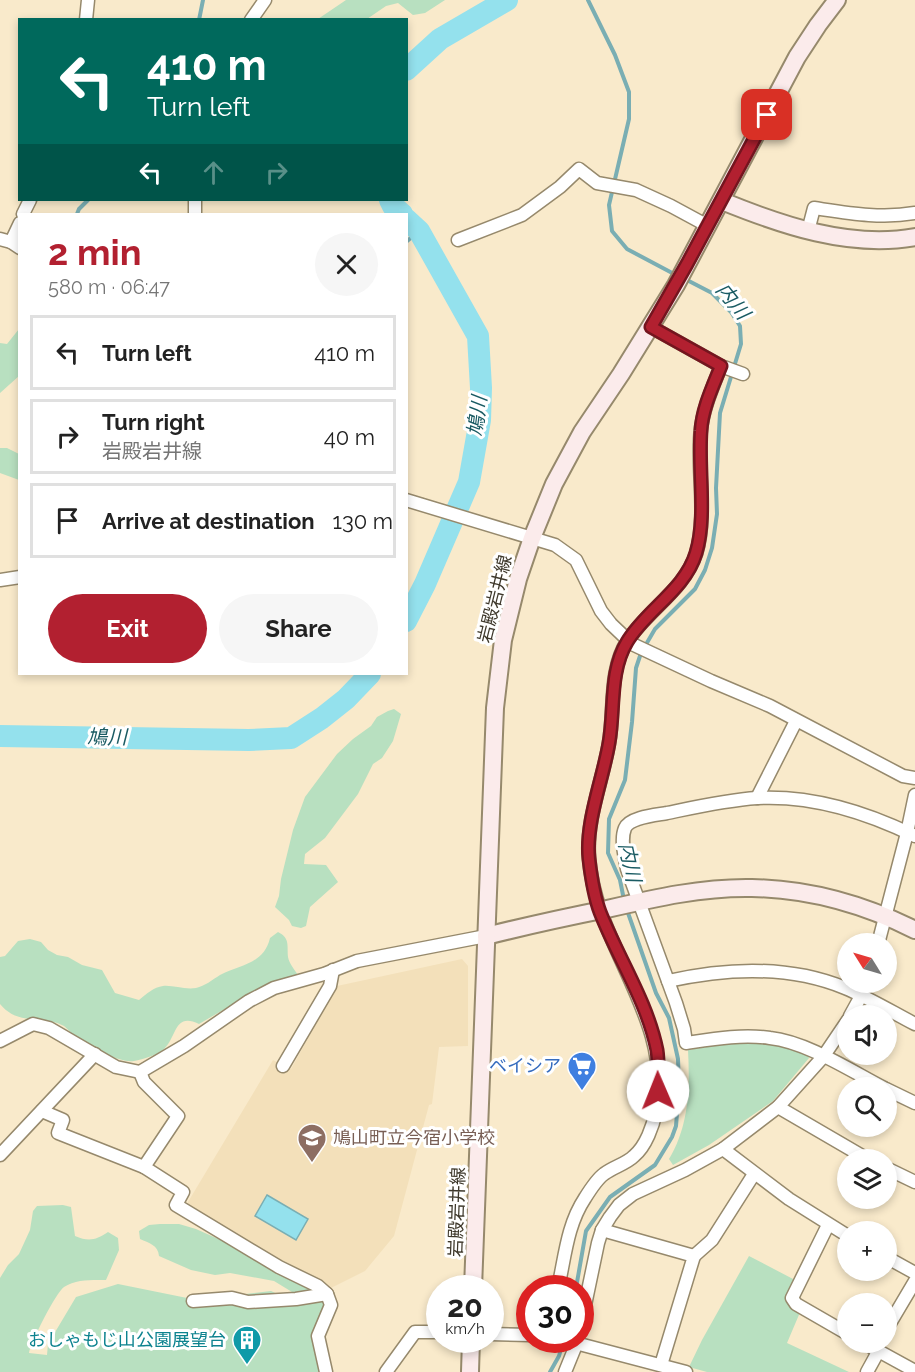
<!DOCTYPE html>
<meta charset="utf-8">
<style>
:root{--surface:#fff;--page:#f6f6f6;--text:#222;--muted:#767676;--line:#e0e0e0;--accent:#b22030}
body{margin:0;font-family:Raleway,"Noto Sans JP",sans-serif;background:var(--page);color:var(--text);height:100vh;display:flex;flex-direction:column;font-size:22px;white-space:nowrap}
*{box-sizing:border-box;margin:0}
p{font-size:20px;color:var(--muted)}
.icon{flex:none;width:33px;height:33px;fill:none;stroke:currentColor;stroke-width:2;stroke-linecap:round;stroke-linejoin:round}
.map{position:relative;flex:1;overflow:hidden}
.details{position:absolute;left:18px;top:213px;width:390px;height:462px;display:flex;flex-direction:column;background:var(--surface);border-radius:0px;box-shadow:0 3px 9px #0003}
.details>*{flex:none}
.banner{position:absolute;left:18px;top:18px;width:390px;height:183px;border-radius:0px;box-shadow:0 3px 9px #0003;background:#00695c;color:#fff;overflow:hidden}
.needle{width:39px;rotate:307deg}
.fabs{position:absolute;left:837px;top:933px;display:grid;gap:12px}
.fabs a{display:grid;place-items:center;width:60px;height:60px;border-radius:50%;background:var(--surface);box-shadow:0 3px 9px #0003;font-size:30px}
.speed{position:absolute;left:426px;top:1275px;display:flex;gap:12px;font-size:30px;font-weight:700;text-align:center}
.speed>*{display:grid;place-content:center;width:78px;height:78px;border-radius:50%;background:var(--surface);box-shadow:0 3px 9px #0003;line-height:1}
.speed small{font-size:15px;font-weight:400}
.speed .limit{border:9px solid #d22;background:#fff;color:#111}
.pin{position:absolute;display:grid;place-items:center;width:51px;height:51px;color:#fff;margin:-26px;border-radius:12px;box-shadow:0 3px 9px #0006}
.me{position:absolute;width:66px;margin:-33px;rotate:359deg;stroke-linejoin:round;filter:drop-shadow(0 0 4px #0008)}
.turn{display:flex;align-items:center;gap:21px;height:126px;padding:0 30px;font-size:27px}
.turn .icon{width:78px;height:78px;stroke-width:2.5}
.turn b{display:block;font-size:42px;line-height:51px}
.lanes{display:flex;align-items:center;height:57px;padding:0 30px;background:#0003;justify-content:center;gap:30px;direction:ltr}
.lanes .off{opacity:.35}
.round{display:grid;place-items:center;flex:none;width:63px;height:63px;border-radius:32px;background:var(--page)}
.headline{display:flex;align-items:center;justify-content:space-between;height:102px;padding:0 30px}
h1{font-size:36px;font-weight:700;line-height:45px;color:var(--accent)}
.button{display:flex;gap:12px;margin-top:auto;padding:12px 30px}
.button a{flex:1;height:69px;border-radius:36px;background:var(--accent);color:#fff;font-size:24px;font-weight:700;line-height:69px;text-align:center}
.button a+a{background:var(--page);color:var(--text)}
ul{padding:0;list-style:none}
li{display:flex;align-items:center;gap:18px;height:75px;margin:0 12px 9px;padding:0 18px;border:3px solid var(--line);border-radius:0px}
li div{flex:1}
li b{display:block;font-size:22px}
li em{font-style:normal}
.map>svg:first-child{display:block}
</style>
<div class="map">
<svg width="915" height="1372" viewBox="0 0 915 1372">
<rect width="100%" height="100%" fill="#f9eacb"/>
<polygon fill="#f3e0ba" points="462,959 468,966 468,1046 439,1047 432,1104 429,1105 394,1236 365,1271 329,1289 185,1207 273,1060 291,1069 337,986"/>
<g fill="#b8e0c0">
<polygon points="346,0 445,0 425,13 413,15 398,3 386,6 367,19 318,19"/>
<polygon points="19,329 19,376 0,393 0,343 7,344"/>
<polygon points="0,448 7,448 19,454 19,480 0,473"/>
<polygon points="394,709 401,714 393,741 382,758 373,764 358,794 325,838 305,854 304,864 326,865 338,882 310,907 306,926 301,928 292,926 289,920 275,907 279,896 281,879 293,830 305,797 337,754 353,739 371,726 377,717 388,711"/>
<path d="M 278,932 C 290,938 287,945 288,957 C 289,963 294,969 298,975 L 259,989 L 199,1024 C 174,1012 177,1037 164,1049 C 158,1055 143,1059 134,1061 C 120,1064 86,1044 74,1036 C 71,1033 68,1029 64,1026 C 42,1014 19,1027 0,1004 L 0,957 L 5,956 L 18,941 L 30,939 L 41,942 L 48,950 L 57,955 L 68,957 L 82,965 L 102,970 L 115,993 L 139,1000 C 146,994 154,987 163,986 C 173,985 185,990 196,988 C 205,986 212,980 220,975 C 240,965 264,964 270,938 Z"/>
<path d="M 737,1042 L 779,1045 L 808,1055 L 809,1058 L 773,1101 L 709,1145 L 673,1165 L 669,1159 C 689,1126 690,1088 688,1050 Z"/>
<path d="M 63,1205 L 71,1207 L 75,1236 C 89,1242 96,1240 108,1232 L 118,1238 L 119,1250 L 106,1280 C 93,1280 76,1279 64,1287 C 56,1292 30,1344 29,1353 L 47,1355 L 48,1344 L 76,1297 L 118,1284 L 197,1300 L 271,1291 L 301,1305 L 321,1298 L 325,1303 L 322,1372 L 0,1372 L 0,1278 L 8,1265 L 19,1254 L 30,1230 L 33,1211 L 37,1206 Z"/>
<path d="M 160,1224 L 179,1224 L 196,1229 L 243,1250 L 316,1292 L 297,1295 L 274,1281 L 230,1273 L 215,1275 L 191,1270 L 159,1256 C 158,1245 149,1243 140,1239 L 139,1231 L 149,1225 Z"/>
<polygon points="749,1256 795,1280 801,1310 787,1343 849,1372 707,1372 689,1367 702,1340"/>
</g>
<polygon fill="#94e1ed" stroke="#7aaeb3" stroke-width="1.5" points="267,1195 308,1219 296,1240 255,1216"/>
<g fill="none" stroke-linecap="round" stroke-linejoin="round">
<g stroke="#7aaeb3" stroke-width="4">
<polyline points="588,0 615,55 629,92 629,119 609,205 612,231 627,249 676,275"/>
<polyline points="199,20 203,0"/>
<polyline points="77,214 79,209 88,200"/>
<polyline points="406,242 419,231"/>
<polyline points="624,900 620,880 608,853 609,819 625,780 632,722 636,668 641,653 655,629 695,589 705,570 712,548 717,514 716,488 720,413 741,344 740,326 731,312 712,293 685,279"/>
<polyline points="576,1288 586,1231 610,1197 655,1165 672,1137 676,1126 679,1088 678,1059 669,1018 656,993 627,910"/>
<polyline points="550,1372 559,1356 563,1342"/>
</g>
<g stroke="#94e1ed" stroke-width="22">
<polyline points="406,70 440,39 507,0"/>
<polyline points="390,200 393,206 402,214"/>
<polyline points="406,219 419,231 478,336 481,388 480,420 469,482 425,584 406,621"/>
<polyline points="0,736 249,740 291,738 322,718 346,699 370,674"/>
</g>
<g stroke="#96896c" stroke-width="15">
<g id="street">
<polyline points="86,20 88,0"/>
<polyline points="251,20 265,0"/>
<polyline points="23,214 30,200"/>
<polyline points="195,214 195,200"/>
<path d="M 808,231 L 814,208 C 848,213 881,219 915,213"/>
<polyline points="0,239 11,242 20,248"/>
<polyline points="458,240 522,215 560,187 579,169 597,183 636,190 671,206 708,226"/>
<polyline points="11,242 20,223"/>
<polyline points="721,366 743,374"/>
<polyline points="406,500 555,545 576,560 601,611 611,624 632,644 711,681 770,706 903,776 915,778"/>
<polyline points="0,580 20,577"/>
<polyline points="757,798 796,721"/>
<polyline points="878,944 907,833 915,795"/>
<path d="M 668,981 C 726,968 789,965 845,988 C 869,998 892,1012 915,1024"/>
<polyline points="850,1016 861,996 865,982"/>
<polyline points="0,1041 33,1024 49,1028 116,1067 140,1072 184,1046 249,1001 274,988 324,974 357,961 486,936"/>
<polyline points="283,1066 330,986 333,970"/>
<polyline points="140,1072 144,1082 178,1116 144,1167 183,1192 176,1205 279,1267 318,1286 327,1294 331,1305 318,1336 326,1372"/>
<path d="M 884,1088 C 851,1071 807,1042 770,1038 C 742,1034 713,1039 686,1043 L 684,1029 L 676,1003 L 627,869 C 625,857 620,840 625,828 C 630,817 656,815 667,813 C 696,807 727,800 757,798 C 812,795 866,812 915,836"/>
<polyline points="886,1089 915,1103"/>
<polyline points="778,1107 869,1160"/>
<polyline points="42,1111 63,1120 58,1133 144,1167"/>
<polyline points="723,1149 789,1199 848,1236"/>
<polyline points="0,1155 95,1054"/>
<polyline points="886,1168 915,1182"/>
<polyline points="828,1225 792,1298 796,1304 848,1334"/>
<polyline points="602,1230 694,1256 661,1365"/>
<polyline points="694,1256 712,1240 754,1174"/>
<polyline points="886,1257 915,1273"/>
<path d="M 558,1288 C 565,1257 567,1225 585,1198 C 590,1190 597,1179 604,1174 C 613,1167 626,1164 634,1156 C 646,1146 653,1126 656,1111 C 674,1018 595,947 589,857 C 586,819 603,780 609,743 C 615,710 608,670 628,640 C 648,610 684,590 696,554 C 708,515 696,468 701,428 C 704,407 713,386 721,366 L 651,327"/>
<polyline points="193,1301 232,1298 248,1302 296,1299 327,1294"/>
<polyline points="580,1329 598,1243 602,1230 610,1217 619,1205 633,1194 685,1170 723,1149 778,1107 823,1057 848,1020"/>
<polyline points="886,1330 915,1281"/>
<polyline points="490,1334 530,1335"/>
<polyline points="564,1340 686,1372"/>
<polyline points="862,1342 915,1371"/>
<polyline points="386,1372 415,1332 440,1332"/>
<polyline points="565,1372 578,1340"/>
<polyline points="867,1372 878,1352"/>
</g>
</g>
<g stroke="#96896c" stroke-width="20">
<g id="secondary">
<path d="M 722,201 C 781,225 850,249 915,237"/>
<path d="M 486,936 C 526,926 567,917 607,909 C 655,898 703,887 752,888 C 808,889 865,905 915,930"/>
<polyline points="473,1288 495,708 503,640 518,579 532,538 554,484 582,432 621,374 676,285 797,57 818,25 837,0"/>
<polyline points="470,1372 471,1340"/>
</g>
</g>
<use href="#street" stroke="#fff" stroke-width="12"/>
<use href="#secondary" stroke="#fbebeb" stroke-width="16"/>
</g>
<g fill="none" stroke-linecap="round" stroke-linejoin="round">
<g stroke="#74151f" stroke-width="15">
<path id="route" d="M 658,1091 C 658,1078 659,1063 657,1050 C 647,1001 618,958 600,912 C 594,896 591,876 589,859 C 585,823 603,779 609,743 C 615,710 609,672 627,642 C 646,610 685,590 696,553 C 707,517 698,468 701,431 C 702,409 713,386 721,366 L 651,327 L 687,264 L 767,115"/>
</g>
<use href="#route" stroke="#b22030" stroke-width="10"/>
</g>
<defs>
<g id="supermarket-pin" transform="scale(1.5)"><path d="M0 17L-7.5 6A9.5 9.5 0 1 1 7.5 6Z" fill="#3f7fe0" stroke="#fff"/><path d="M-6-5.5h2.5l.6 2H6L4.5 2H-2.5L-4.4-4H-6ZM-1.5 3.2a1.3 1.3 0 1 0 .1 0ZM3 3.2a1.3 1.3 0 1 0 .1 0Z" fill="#fff"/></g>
<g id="school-pin" transform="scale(1.5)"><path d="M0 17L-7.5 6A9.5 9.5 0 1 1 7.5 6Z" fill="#8d6e63" stroke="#fff"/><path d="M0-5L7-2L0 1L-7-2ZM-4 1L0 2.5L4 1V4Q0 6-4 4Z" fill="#fff"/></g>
<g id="building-pin" transform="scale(1.5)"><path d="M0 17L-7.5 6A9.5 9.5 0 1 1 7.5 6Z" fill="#0f9aa8" stroke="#fff"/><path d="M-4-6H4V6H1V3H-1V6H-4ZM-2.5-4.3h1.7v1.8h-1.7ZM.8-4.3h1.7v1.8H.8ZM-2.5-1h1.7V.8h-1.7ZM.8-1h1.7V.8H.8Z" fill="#fff"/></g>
</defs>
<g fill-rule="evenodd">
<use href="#supermarket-pin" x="582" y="1066"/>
<use href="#school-pin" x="312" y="1138"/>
<use href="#building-pin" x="247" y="1340"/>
</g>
<g text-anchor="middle" stroke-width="6" stroke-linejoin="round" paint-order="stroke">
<g font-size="18" fill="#3e382b" stroke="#fff">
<text transform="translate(495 599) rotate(-76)" y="6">岩殿岩井線</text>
<text transform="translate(457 1212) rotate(-88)" y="6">岩殿岩井線</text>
</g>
<g font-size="18" fill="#366cbe" stroke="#fff" text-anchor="end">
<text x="561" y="1072">ベイシア</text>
</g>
<g font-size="18" fill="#785e54" stroke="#fff" text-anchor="start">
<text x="333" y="1144">鳩山町立今宿小学校</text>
</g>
<g font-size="18" fill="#0d838f" stroke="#fff" text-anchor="end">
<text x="226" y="1346">おしゃもじ山公園展望台</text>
</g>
<g font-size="20" font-style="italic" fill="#1a5b63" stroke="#fff">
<text transform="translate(733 301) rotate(51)" y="7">内川</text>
<text transform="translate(477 416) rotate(-83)" y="7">鳩川</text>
<text x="107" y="744">鳩川</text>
<text transform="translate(630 862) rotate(78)" y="7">内川</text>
</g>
</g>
</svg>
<div class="fabs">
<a><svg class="needle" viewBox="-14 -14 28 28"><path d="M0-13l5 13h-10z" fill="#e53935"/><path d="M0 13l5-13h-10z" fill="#767676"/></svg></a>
<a><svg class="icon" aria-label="sound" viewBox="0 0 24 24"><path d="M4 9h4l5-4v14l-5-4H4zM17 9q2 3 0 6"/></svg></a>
<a><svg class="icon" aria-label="search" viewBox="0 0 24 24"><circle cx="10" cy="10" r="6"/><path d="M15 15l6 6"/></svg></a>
<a><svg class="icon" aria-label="layers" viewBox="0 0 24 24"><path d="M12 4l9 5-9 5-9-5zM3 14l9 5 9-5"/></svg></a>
<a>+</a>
<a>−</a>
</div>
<div class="speed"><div>20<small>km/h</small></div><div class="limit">30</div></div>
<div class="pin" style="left:767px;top:115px;background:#d93025"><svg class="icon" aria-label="arrive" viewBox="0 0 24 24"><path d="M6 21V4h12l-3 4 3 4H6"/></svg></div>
<svg class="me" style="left:658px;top:1091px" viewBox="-20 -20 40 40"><circle r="19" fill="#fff"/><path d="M0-13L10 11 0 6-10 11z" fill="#b22030"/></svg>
<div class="banner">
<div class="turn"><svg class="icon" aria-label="left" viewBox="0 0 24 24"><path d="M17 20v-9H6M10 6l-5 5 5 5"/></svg><div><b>410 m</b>Turn left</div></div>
<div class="lanes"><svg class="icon" aria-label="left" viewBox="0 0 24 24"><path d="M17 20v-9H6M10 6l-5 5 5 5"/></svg><svg class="icon off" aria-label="ahead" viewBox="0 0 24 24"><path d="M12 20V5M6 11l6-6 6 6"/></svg><svg class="icon off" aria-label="right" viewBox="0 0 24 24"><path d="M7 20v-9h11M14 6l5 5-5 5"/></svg></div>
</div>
<section class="details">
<div class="headline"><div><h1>2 min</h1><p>580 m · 06:47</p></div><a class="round"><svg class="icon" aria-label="close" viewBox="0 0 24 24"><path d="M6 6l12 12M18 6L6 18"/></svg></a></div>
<ul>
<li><svg class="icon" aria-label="left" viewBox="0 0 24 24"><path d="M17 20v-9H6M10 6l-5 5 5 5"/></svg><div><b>Turn left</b></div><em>410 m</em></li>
<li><svg class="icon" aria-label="right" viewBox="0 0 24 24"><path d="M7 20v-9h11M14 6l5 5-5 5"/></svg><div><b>Turn right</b><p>岩殿岩井線</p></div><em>40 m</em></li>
<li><svg class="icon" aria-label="arrive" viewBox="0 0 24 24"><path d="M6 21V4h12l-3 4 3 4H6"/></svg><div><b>Arrive at destination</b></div><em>130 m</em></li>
</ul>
<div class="button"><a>Exit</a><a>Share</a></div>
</section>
</div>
